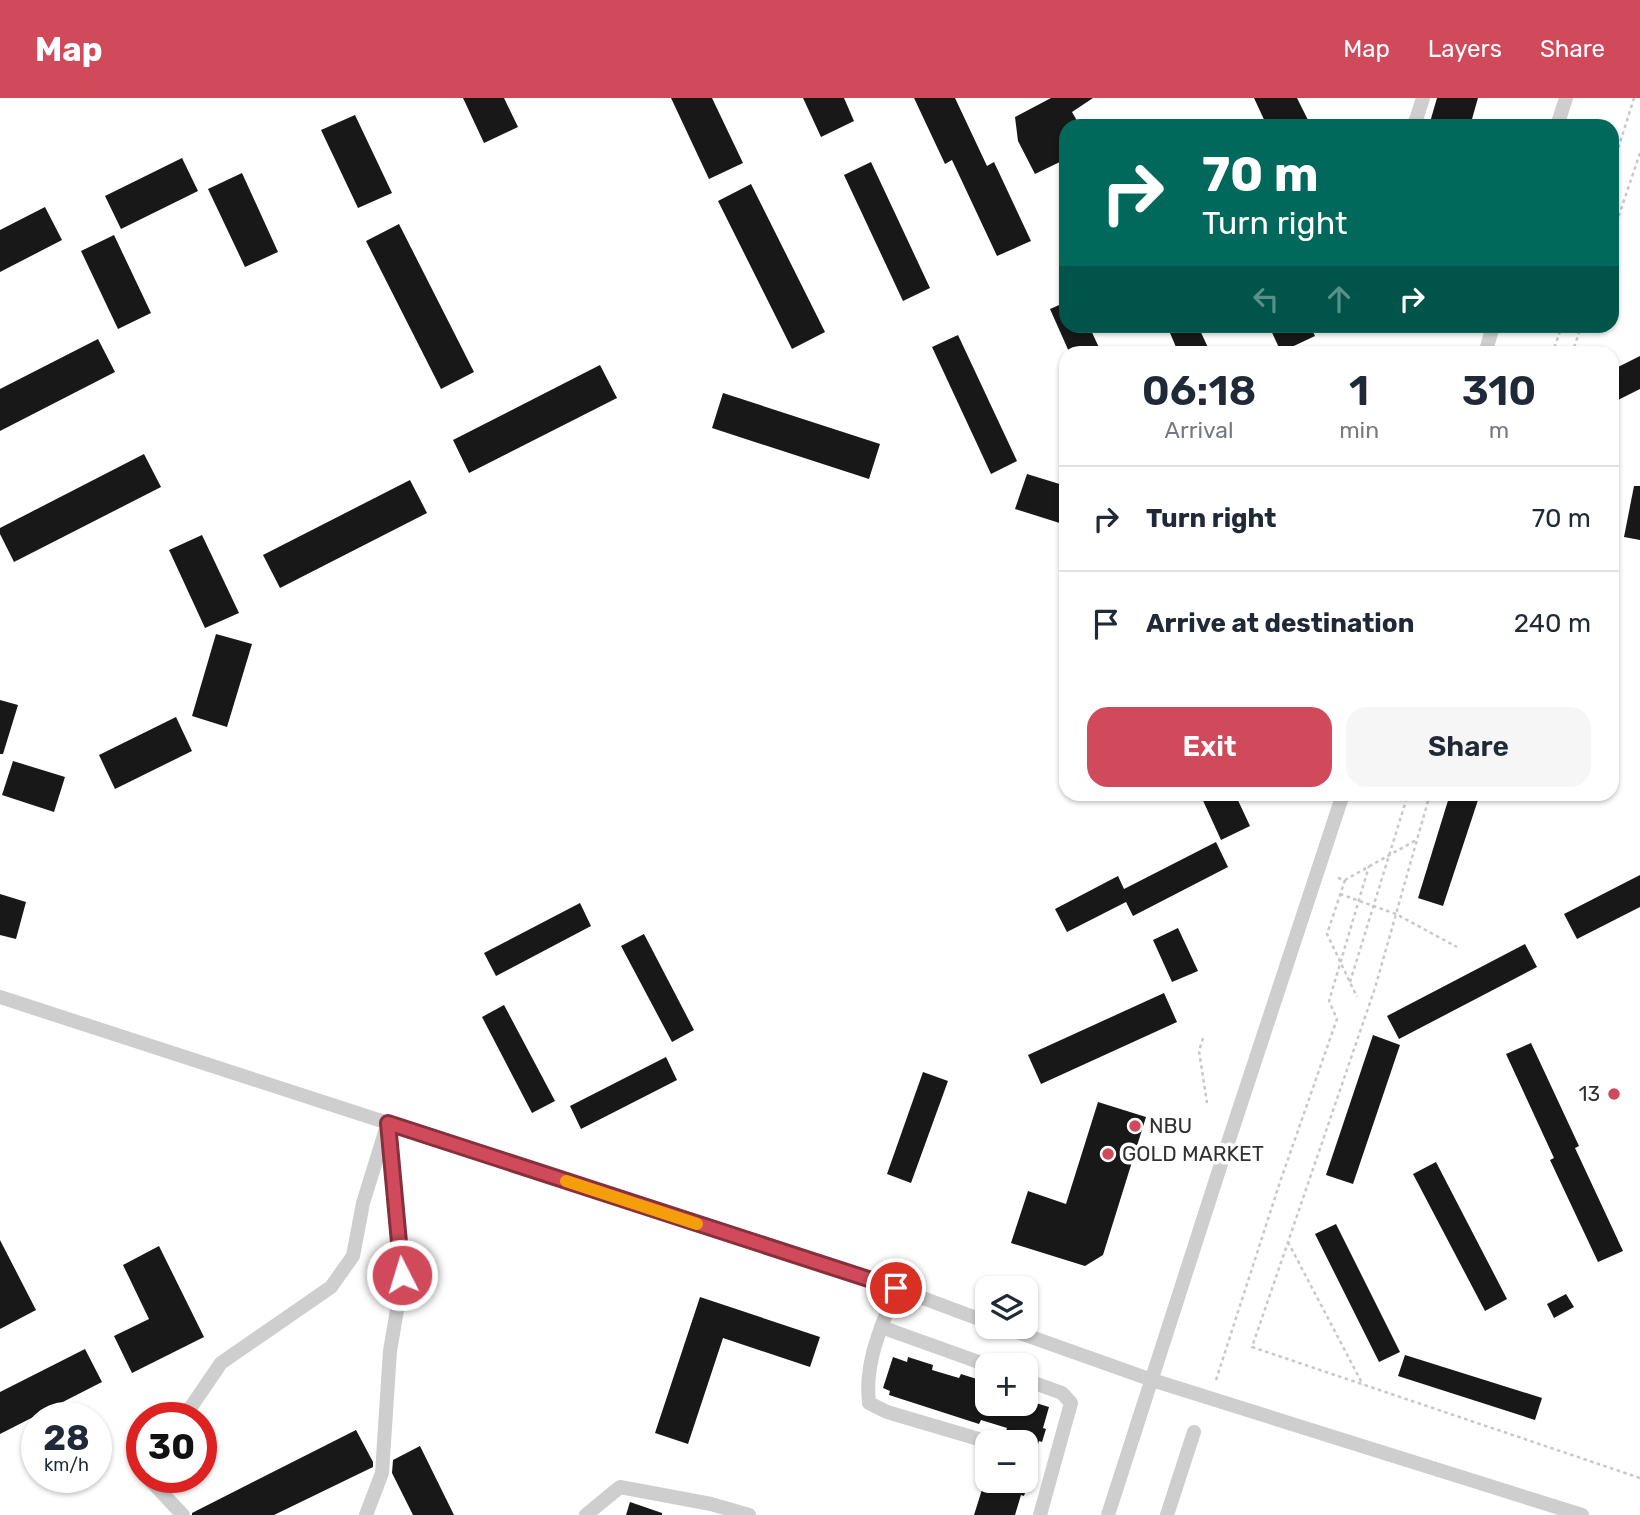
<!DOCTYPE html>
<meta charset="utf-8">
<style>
:root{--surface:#fff;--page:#f6f6f7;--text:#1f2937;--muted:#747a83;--line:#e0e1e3;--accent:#d04a5c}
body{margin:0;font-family:Rubik,sans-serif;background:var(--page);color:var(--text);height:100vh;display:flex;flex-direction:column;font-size:26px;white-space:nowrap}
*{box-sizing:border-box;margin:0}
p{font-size:23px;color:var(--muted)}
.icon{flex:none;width:38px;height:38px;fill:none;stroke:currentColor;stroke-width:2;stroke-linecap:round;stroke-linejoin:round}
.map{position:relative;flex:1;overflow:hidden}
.drawer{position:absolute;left:1059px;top:248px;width:560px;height:455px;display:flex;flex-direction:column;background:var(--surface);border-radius:21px;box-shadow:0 2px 5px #0004}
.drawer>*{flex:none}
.guide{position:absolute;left:1059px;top:21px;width:560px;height:214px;border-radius:21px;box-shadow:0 2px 5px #0004;background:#00695c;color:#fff;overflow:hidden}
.fabs{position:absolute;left:975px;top:1178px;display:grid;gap:14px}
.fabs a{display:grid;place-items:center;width:63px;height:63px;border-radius:14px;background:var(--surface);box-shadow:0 2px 5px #0004;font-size:35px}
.speed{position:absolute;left:21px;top:1304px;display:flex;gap:14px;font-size:35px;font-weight:700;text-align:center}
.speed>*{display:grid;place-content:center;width:91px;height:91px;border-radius:50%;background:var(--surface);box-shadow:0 2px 5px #0004;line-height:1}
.speed small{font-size:18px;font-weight:400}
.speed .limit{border:10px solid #d22;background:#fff;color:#111}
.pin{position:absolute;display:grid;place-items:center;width:60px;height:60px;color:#fff;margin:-30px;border:4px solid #fff;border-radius:50%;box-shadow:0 2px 7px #0007}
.me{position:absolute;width:77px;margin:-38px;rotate:355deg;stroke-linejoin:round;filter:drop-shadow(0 0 5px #0008)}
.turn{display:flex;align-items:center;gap:24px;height:147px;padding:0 28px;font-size:32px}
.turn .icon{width:91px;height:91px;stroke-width:2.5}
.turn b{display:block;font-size:49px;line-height:60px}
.lanes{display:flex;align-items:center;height:66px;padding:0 28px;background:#0003;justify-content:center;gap:35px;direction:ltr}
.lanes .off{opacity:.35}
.eta{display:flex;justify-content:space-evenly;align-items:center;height:119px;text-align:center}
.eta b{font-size:42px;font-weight:600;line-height:49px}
.primary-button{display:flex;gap:14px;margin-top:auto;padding:14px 28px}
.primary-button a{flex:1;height:80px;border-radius:21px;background:var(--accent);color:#fff;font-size:28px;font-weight:600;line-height:80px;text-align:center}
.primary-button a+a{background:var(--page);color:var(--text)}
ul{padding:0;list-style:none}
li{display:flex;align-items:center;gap:21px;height:105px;padding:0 28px;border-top:2px solid var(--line)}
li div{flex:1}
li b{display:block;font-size:26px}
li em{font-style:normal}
header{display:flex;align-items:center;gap:42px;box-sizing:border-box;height:98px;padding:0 35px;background:var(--accent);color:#fff}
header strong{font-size:33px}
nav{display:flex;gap:38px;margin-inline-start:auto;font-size:24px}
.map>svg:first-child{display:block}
</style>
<header>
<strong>Map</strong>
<nav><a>Map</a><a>Layers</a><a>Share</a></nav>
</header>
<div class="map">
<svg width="1640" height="1417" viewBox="0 0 1640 1417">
<rect width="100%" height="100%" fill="#fff"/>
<g fill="#181818">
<polygon points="463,0 504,0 518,29 484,45"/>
<polygon points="671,0 712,0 743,65 709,81"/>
<polygon points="803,0 844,0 854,23 821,39"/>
<polygon points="914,0 955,0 987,68 994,64 1031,143 997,158 952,62 945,66"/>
<polygon points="1051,0 1093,0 1072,14 1080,28 1066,28 1066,61 1035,76 1018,43 1015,19"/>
<polygon points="1254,0 1297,0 1311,28 1267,28"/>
<polygon points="1437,0 1478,0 1470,28 1445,28 1430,24"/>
<polygon points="355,17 392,95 358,110 321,32"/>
<polygon points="182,60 198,93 121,131 105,98"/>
<polygon points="871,64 930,190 903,203 844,77"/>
<polygon points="242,75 278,154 245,169 208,91"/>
<polygon points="751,86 825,234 792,251 718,103"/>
<polygon points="45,109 62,142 0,174 0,132"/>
<polygon points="399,126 474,274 441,291 366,143"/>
<polygon points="114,137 151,215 118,231 81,153"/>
<polygon points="1066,204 1066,228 1089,228 1102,256 1070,256 1050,211"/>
<polygon points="1167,228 1198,228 1211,256 1179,256"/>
<polygon points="1269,228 1310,228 1315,238 1281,254"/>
<polygon points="958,237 1017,363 991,376 932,249"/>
<polygon points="98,241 115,274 0,333 0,291"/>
<polygon points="1640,258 1640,291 1618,302 1612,289 1612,272"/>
<polygon points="600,267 617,300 469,375 453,342"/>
<polygon points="723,295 880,346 869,381 712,330"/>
<polygon points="144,356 161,389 14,464 0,436 0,430"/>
<polygon points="1027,376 1066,388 1066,427 1015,411"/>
<polygon points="410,382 427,415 280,490 263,457"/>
<polygon points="1634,388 1640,388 1640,442 1624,439"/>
<polygon points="202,437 239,515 205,530 169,452"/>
<polygon points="216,536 252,546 227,629 192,618"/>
<polygon points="0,602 18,607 3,656 0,656"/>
<polygon points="176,619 192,653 115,691 99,657"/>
<polygon points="13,663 65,679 54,714 2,697"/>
<polygon points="1200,696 1235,696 1250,728 1221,742"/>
<polygon points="1450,696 1480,696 1443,808 1418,800"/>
<polygon points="1216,744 1228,769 1133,818 1126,804 1067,834 1055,811 1118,778 1124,791"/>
<polygon points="1640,777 1640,809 1577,841 1564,816"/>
<polygon points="0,796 26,804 16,841 0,837"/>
<polygon points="580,805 591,828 496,878 484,855"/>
<polygon points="1178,830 1198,873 1172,884 1153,842"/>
<polygon points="644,836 694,932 672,944 621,848"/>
<polygon points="1525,846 1537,869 1399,941 1387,918"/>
<polygon points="1164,895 1177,924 1041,986 1028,957"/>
<polygon points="504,907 555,1003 532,1015 482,919"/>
<polygon points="1373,937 1400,947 1353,1086 1326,1077"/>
<polygon points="1531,945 1579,1048 1575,1050 1623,1153 1598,1164 1550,1062 1554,1060 1506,956"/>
<polygon points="666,959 677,982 581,1031 570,1008"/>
<polygon points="923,974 948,983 911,1085 887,1076"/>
<polygon points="1098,1004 1146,1019 1103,1157 1085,1168 1011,1145 1028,1093 1066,1106"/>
<polygon points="1436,1064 1507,1201 1485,1213 1413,1076"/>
<polygon points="1336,1126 1400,1254 1379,1264 1315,1136"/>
<polygon points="0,1142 36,1212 0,1231"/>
<polygon points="159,1148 204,1239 132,1275 114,1238 149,1221 123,1167"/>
<polygon points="1566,1196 1574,1209 1554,1220 1547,1206"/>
<polygon points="700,1199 820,1239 810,1269 723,1240 688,1346 655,1335"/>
<polygon points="85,1251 102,1284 0,1336 0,1294"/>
<polygon points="1405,1257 1542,1300 1535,1322 1398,1278"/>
<polygon points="893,1259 907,1264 908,1259 933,1267 932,1272 959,1280 961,1276 986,1284 987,1306 1026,1306 1026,1302 1049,1309 1043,1330 1046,1331 1042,1344 1039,1343 1028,1376 1026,1375 1026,1344 1002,1344 1007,1330 981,1322 979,1326 889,1297 890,1293 883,1290"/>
<polygon points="356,1332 373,1364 373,1369 274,1417 192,1417 192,1415"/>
<polygon points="420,1348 454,1417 413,1417 392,1375 393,1362"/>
<polygon points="985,1382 1029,1382 1024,1398 1021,1397 1015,1417 974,1417"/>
<polygon points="630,1404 662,1415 662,1417 626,1417"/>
</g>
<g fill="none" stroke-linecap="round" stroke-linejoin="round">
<g stroke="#c8c8c8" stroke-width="2.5" stroke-dasharray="3.5 3.5" stroke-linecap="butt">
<polyline points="1612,70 1634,0"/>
<polyline points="1612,138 1640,55"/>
<polyline points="1552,256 1562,228"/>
<polyline points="1572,256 1581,228"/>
<polyline points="1430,696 1375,890 1252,1249 1640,1380"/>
<polyline points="1338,780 1345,782 1418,741"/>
<polyline points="1345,782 1327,836 1357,899"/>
<polyline points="1340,796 1396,816 1457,849"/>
<polyline points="1350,884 1408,696"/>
<polyline points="1203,940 1199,953 1207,1005"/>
<polyline points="1288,1144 1363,1287"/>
<polyline points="1216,1282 1280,1084 1337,921 1329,903 1369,768"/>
</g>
<g stroke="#cecece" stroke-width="14">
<polyline points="1414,28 1423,0"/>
<polyline points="1557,28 1566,0"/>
<polyline points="1485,256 1493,228"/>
<polyline points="0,899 896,1190 987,1224"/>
<path d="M 896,1190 C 882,1228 864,1264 869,1305 L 887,1314 L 982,1342"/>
<polyline points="1000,1228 1152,1282 1582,1417"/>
<polyline points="881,1229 987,1267"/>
<polyline points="1026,1282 1062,1295 1071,1305 1040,1417"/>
<polyline points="175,1320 191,1309 221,1265 331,1189 353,1158 363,1105 385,1034"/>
<polyline points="142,1341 137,1345 142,1372"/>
<polyline points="147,1379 183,1417"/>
<polyline points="366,1417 382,1375 390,1253 403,1177 388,1025"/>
<polyline points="586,1417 620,1389 711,1406 749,1417"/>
<polyline points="1108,1417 1221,1066 1343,696"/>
<polyline points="1167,1417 1194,1334"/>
</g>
</g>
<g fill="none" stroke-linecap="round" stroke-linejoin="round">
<g stroke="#87303c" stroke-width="18">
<polyline id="route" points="402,1177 388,1025 896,1190"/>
</g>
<use href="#route" stroke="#d04a5c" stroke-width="12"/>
<polyline stroke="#f59e0b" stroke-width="12" points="566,1083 697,1126"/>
</g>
<g fill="#d04a5c" stroke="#fff" stroke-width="2.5">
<circle cx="1614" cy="996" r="7"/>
<circle cx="1135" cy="1028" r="7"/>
<circle cx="1108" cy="1056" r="7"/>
</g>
<g text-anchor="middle" stroke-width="7" stroke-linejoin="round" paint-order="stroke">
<g font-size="21" fill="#313131" stroke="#fff" text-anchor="start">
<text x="1600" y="1003" text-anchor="end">13</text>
<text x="1149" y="1035">NBU</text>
<text x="1122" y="1063">GOLD MARKET</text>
</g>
</g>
</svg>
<div class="fabs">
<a><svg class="icon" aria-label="layers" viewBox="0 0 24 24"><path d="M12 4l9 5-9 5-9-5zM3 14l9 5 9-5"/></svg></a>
<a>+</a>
<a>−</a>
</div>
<div class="speed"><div>28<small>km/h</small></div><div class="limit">30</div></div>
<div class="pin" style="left:896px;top:1190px;background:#d93025"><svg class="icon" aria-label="arrive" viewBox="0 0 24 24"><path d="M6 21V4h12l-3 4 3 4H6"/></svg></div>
<svg class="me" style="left:402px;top:1177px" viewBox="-20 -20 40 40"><circle r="17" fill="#d04a5c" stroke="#fff" stroke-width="3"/><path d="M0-11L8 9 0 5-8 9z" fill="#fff"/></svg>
<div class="guide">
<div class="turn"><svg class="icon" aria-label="right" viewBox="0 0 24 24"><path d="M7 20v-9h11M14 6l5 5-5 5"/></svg><div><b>70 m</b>Turn right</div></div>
<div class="lanes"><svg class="icon off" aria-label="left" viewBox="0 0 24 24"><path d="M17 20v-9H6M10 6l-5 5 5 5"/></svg><svg class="icon off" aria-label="ahead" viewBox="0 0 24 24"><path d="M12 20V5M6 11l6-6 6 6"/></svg><svg class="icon" aria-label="right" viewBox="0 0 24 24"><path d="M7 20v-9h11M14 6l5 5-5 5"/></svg></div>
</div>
<section class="drawer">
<div class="eta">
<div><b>06:18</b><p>Arrival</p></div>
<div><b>1</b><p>min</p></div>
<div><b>310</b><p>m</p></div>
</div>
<ul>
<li><svg class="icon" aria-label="right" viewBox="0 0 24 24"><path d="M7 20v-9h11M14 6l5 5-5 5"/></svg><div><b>Turn right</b></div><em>70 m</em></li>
<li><svg class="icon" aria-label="arrive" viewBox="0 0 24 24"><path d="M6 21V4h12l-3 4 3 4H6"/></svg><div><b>Arrive at destination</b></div><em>240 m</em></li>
</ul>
<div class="primary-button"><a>Exit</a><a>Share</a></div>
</section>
</div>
